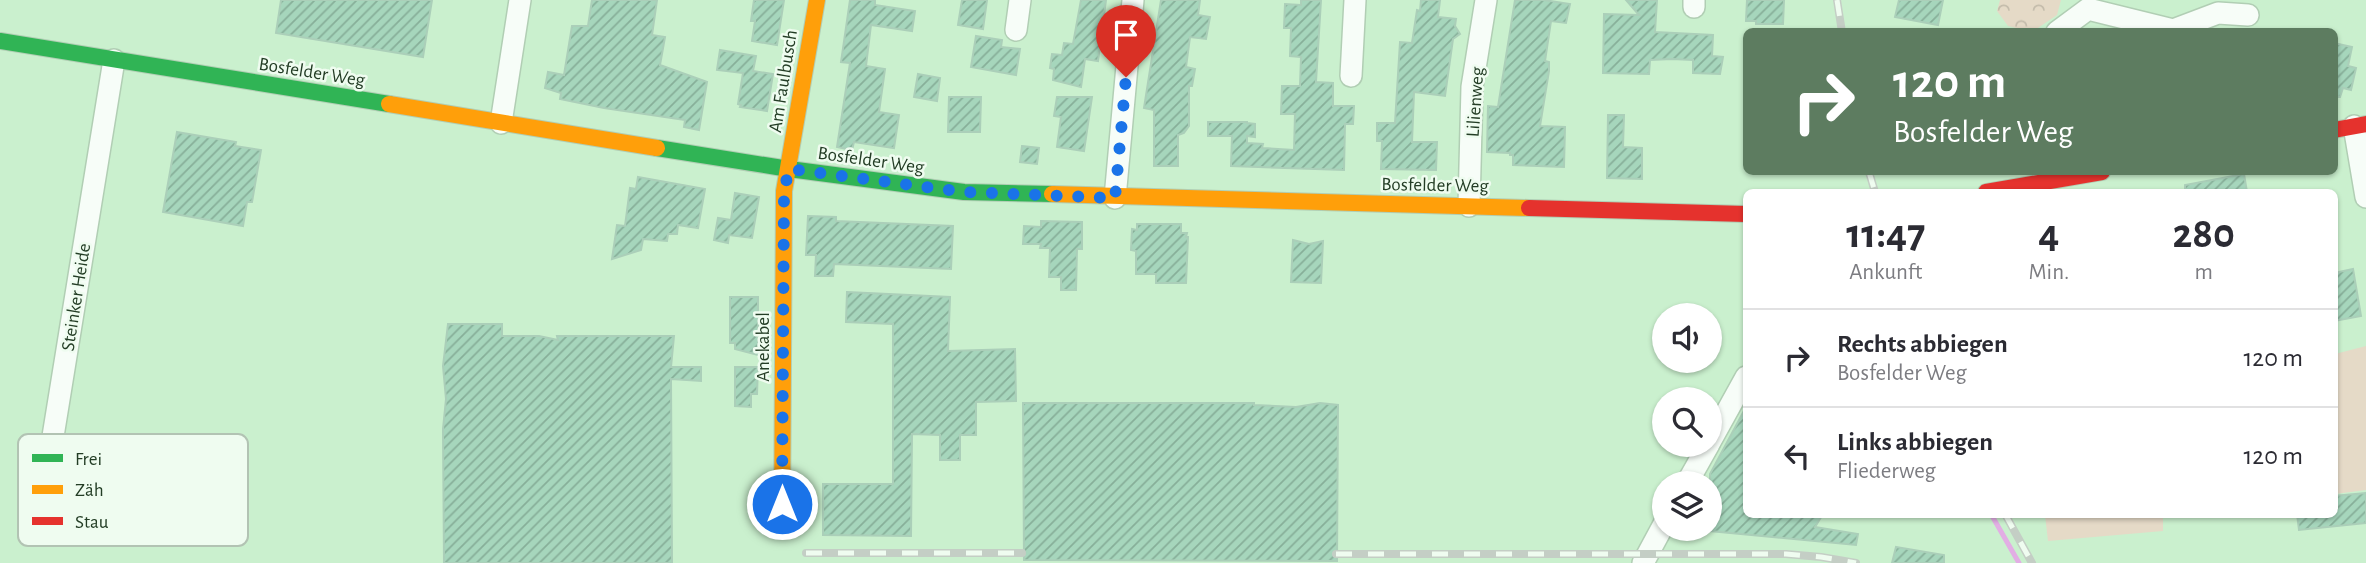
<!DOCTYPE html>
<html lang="de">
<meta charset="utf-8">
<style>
:root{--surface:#fff;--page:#f7f7f7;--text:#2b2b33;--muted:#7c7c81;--line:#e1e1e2}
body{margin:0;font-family:"Alegreya Sans",sans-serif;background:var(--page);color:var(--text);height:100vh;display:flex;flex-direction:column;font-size:26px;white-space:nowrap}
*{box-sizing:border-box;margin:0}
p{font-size:23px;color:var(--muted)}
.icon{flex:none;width:38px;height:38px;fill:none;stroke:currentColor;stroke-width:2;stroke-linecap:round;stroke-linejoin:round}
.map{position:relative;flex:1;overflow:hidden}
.side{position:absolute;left:1743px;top:189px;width:595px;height:329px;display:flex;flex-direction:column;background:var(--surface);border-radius:10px;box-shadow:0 2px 5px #0004}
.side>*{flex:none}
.top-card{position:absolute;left:1743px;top:28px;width:595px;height:147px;border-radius:10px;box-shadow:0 2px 5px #0004;background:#5d7c60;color:#fff;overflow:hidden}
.controls{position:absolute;left:1652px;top:303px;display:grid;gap:14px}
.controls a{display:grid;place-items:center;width:70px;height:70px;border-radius:50%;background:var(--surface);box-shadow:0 2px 5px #0004;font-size:35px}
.pin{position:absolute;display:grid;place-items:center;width:60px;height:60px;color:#fff;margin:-72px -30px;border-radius:50% 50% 50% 0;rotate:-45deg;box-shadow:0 0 7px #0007}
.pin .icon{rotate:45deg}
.me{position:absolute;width:77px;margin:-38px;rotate:0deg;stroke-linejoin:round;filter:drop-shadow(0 0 5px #0008)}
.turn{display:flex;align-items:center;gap:24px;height:147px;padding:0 35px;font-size:32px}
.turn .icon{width:91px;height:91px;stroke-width:2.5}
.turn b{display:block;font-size:49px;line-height:60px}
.eta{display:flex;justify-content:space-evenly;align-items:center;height:119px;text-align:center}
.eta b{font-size:42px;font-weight:700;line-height:49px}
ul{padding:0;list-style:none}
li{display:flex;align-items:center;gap:21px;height:98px;padding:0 35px;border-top:2px solid var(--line)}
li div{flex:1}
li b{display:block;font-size:26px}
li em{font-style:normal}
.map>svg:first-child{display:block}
</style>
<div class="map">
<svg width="2366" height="563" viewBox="0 0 2366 563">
<defs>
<pattern id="forest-crowns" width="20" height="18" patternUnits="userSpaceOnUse" patternTransform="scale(1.75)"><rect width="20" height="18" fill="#e5dac7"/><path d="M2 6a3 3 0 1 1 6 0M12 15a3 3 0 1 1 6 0" fill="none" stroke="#c4bcab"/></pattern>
<pattern id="building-hatch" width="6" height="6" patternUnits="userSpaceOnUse" patternTransform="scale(1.75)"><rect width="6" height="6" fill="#a6d6bc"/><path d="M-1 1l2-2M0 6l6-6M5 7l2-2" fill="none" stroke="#87af99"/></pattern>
</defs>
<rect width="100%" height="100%" fill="#caf0ce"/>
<polygon fill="url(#forest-crowns)" points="2000,0 2061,0 2057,15 2032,32 2008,26 1997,11"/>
<g fill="#e5dac7">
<polygon points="2366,346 2366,490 2335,494 2335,354"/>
<polygon points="2045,515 2163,515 2163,531 2048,541"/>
</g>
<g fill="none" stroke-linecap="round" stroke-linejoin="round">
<polyline stroke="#e2aee4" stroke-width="5" points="1991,514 2019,563"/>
</g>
<g fill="url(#building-hatch)" stroke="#abcfb9" stroke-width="2">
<polygon points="281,0 432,0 423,57 276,33"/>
<polygon points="592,0 657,0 652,35 665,37 660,65 707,82 699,130 684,127 685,120 604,108 560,99 561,93 545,88 548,72 564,75 572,26 588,26"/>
<polygon points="754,0 784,0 777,45 752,41 755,21 751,21"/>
<polygon points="850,0 875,0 875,5 915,11 912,31 871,25 866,66 885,69 879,112 899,115 894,148 854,142 852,150 837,147 850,63 841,62"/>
<polygon points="962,0 987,0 983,29 958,25"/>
<polygon points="1081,0 1106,0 1098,61 1085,59 1081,87 1053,80 1054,69 1050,68 1052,54 1062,55 1064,43 1073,44"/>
<polygon points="1161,0 1200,0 1198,15 1210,17 1206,39 1190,37 1186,67 1195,69 1192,86 1189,86 1189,126 1184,133 1178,135 1178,166 1154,166 1154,110 1144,108"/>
<polygon points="1301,0 1321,0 1316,82 1333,83 1333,106 1354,106 1353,124 1345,124 1344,170 1231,166 1232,136 1208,136 1208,122 1247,122 1247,123 1255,124 1255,137 1247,136 1247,143 1263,144 1262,148 1294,150 1295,114 1281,114 1282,86 1300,86 1301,57 1290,56 1291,28 1284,28 1285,4 1301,5"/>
<polygon points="1421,0 1440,0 1438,17 1456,19 1455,26 1460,34 1453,39 1445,96 1414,92 1412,142 1437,142 1436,170 1381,169 1382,141 1377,141 1377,123 1395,123 1400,42 1412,43 1417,10 1420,11"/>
<polygon points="1515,0 1544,0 1570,4 1566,23 1551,21 1545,61 1549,62 1549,71 1540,126 1565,127 1564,167 1513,165 1513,155 1510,155 1510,153 1487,152 1488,106 1498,107"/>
<polygon points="1626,0 1657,0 1655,32 1713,35 1712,56 1723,57 1720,74 1693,73 1693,60 1672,59 1650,60 1649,74 1603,73 1604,14 1639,15"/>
<polygon points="1747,0 1784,0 1783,24 1756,24 1756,21 1746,21"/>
<polygon points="1899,0 1943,0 1938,25 1895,17"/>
<polygon points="976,36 1002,40 1001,47 1020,49 1016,75 971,67"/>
<polygon points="2334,43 2352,47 2348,66 2356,68 2351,90 2343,88 2340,97 2334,97"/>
<polygon points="720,50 756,56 753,71 773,74 767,111 740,107 741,105 738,104 743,73 717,70"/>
<polygon points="918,74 940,78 937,101 914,97"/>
<polygon points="949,97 981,97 980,132 948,132"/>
<polygon points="1057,97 1092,97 1084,151 1057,147 1061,117 1054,116"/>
<polygon points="1608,115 1624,115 1623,147 1642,148 1642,179 1607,178"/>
<polygon points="177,132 236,142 235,146 261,150 252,202 247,202 243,226 163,212"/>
<polygon points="1022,146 1039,148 1037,164 1020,162"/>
<polygon points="2244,174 2247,192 2185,192 2185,185"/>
<polygon points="638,177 705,189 698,228 678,225 677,234 668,234 667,241 643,239 641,250 612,259 617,225 625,226 630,188 636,189"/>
<polygon points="735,193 759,197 752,238 729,235 728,243 714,240 718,218 731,220"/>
<polygon points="808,216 836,217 836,221 953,226 951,269 834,264 833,276 815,276 816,255 806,255"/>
<polygon points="1041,221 1082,222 1082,249 1077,249 1076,290 1061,290 1061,277 1049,277 1050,248 1040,248 1041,244 1023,244 1024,226 1041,227"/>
<polygon points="1137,224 1181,224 1181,233 1187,233 1186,237 1188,237 1186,283 1156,283 1156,274 1136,274 1136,251 1131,250 1132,229 1137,230"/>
<polygon points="1293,240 1309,244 1323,241 1321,283 1291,282"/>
<polygon points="2353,269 2361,316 2334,321 2334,273"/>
<polygon points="847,292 950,297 948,351 1015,349 1016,401 976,402 976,435 960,435 960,460 940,460 940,435 912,434 911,536 823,535 823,484 893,484 893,324 846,322"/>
<polygon points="730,297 758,297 758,355 735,349 735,343 730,343"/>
<polygon points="448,324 502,324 502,336 539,336 558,340 557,336 674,336 671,367 701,367 701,381 671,379 672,563 444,563 443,429 446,399 443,366"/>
<polygon points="735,367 758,367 757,394 751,394 751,407 735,406"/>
<polygon points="1023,403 1254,403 1254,405 1296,407 1320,403 1338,405 1337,561 1024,560"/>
<polygon points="1746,407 1746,514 1823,514 1815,527 1858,534 1856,545 1710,531 1710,474"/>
<polygon points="2366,493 2366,523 2299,530 2297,514 2334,514 2334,496"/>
<polygon points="1896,547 1944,555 1944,563 1892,563"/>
</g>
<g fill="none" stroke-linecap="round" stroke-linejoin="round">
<g stroke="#b1ceb4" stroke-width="24">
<g id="street">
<polyline points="1694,7 1694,0"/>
<polyline points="1016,30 1020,0"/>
<polyline points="2057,32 2088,9 2173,30 2218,13 2248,15"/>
<polyline points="1351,76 1355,0"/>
<polyline points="501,123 520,0"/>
<polyline points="2354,126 2366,197"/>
<polyline points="1115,198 1133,0"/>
<polyline points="1469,206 1472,87 1486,0"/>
<polyline points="1710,442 1746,377"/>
<polyline points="1687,483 1709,444"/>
<polyline points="37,535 114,60"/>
<polyline points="1643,563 1664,524"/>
</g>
</g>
<g stroke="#b1ceb4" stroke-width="18">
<g id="fast">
<polyline points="0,41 389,104"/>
<polyline points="657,148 789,169 964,192 1052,194"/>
</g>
</g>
<g stroke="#b1ceb4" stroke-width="18">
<g id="slow">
<polyline points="389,104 657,148"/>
<polyline points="1052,194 1529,208"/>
<polyline points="782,526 784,191 817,0"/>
</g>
</g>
<g stroke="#b1ceb4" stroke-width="18">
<g id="jam">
<polyline points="2334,130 2366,124"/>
<polyline points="1986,192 2102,172"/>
<polyline points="1529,208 1746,214"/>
</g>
</g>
<use href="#street" stroke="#f7fdf8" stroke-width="21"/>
<use href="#fast" stroke="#30b455" stroke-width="16"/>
<use href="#slow" stroke="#ff9f0a" stroke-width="16"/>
<use href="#jam" stroke="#e5322d" stroke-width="16"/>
<g stroke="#c4cec5" stroke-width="8">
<g id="rail">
<polyline points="1837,0 1842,32"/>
<polyline points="1869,172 1875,192"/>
<polyline points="2005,514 2032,563"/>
<polyline points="806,553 1022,553"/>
<polyline points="1336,554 1786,554 1821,557 1856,563"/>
</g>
</g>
<use href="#rail" stroke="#effcf0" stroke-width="5" stroke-dasharray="16" stroke-linecap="butt"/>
</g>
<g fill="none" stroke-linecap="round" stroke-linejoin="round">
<polyline stroke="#1a73e8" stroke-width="12" stroke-dasharray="0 21.6" points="782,504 784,191 789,169 964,192 1115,198 1126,77"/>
</g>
<g text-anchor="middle" stroke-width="5" stroke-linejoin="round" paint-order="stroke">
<g font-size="19" fill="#233d25" stroke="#effcf0">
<text transform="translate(312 71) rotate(9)" y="7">Bosfelder Weg</text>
<text transform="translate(782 81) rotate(-81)" y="7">Am Faulbusch</text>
<text transform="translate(1474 102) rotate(-86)" y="7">Lilienweg</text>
<text transform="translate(871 159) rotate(8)" y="7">Bosfelder Weg</text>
<text transform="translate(1435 184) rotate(1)" y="7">Bosfelder Weg</text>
<text transform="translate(75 297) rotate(-81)" y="7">Steinker Heide</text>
<text transform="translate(762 347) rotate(-90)" y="7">Anekabel</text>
</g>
</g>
<rect x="18" y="434" width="230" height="112" rx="10" fill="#effcf0" stroke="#b2c3b3" stroke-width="2"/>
<rect x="32" y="454" width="31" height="8" fill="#30b455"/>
<rect x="32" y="485" width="31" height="9" fill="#ff9f0a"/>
<rect x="32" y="517" width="31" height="8" fill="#e5322d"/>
<g font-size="19" fill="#233d25">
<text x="75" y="465">Frei</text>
<text x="75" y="496">Zäh</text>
<text x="75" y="528">Stau</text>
</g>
</svg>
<div class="controls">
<a><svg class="icon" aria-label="sound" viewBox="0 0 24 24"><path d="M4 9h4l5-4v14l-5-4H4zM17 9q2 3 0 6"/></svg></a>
<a><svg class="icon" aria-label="search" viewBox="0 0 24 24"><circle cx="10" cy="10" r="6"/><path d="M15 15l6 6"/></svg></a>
<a><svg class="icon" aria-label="layers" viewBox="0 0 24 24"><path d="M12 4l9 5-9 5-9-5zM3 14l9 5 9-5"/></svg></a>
</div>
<div class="pin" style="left:1126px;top:77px;background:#d93025"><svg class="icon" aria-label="arrive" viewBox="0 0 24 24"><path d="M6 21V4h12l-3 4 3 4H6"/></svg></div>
<svg class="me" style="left:782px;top:504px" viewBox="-20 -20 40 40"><circle r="17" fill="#1a73e8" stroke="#fff" stroke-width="3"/><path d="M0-11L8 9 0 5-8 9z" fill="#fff"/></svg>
<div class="top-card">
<div class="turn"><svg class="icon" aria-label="right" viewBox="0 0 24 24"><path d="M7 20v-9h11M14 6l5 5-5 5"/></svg><div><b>120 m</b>Bosfelder Weg</div></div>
</div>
<section class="side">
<div class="eta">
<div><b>11:47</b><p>Ankunft</p></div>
<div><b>4</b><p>Min.</p></div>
<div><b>280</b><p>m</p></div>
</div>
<ul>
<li><svg class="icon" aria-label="right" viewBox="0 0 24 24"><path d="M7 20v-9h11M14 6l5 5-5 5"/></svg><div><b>Rechts abbiegen</b><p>Bosfelder Weg</p></div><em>120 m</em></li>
<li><svg class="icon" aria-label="left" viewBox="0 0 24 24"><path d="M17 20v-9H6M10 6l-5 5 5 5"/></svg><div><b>Links abbiegen</b><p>Fliederweg</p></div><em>120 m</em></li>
</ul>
</section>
</div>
